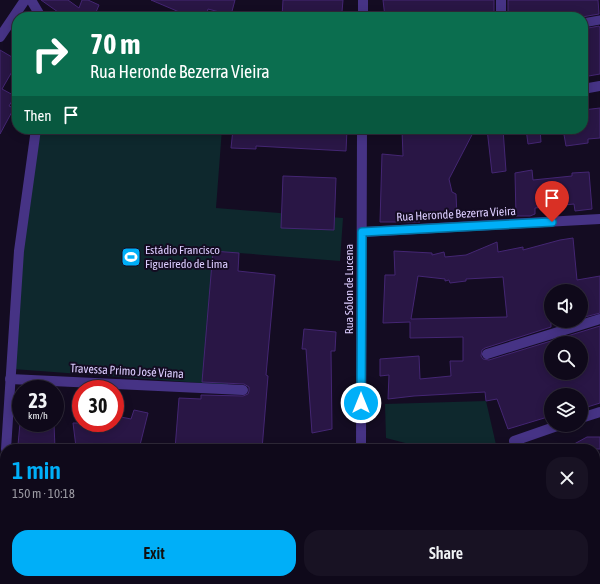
<!DOCTYPE html>
<meta charset="utf-8">
<style>
:root{--surface:#0f091a;--page:#181223;--text:#f1f3f6;--muted:#9b9aa2;--line:#2f2a39;--accent:#00aff8}
body{margin:0;font-family:"Asap Condensed",sans-serif;background:var(--page);color:var(--text);height:100vh;display:flex;flex-direction:column;font-size:15px;white-space:nowrap}
*{box-sizing:border-box;margin:0}
p{font-size:13px;color:var(--muted)}
.icon{flex:none;width:22px;height:22px;fill:none;stroke:currentColor;stroke-width:2;stroke-linecap:round;stroke-linejoin:round}
.map{position:relative;flex:1;overflow:hidden}
.panel{position:absolute;left:0px;top:444px;width:600px;height:140px;display:flex;flex-direction:column;background:var(--surface);border-radius:16px 16px 0 0;box-shadow:0 2px 10px #0003,0 0 0 1px var(--line)}
.panel>*{flex:none}
.hud{position:absolute;left:12px;top:12px;width:576px;height:122px;border-radius:16px;box-shadow:0 2px 10px #0003,0 0 0 1px var(--line);background:#0b6e4f;color:#fff;overflow:hidden}
.buttons{position:absolute;left:544px;top:284px;display:grid;gap:8px}
.buttons a{display:grid;place-items:center;width:44px;height:44px;border-radius:50%;background:var(--surface);box-shadow:0 2px 10px #0003,0 0 0 1px var(--line);font-size:20px}
.speed{position:absolute;left:12px;top:380px;display:flex;gap:8px;font-size:20px;font-weight:700;text-align:center}
.speed>*{display:grid;place-content:center;width:52px;height:52px;border-radius:50%;background:var(--surface);box-shadow:0 2px 10px #0003,0 0 0 1px var(--line);line-height:1}
.speed small{font-size:10px;font-weight:400}
.speed .limit{border:6px solid #d22;background:#fff;color:#111}
.pin{position:absolute;display:grid;place-items:center;width:34px;height:34px;color:#fff;margin:-41px -17px;border-radius:50% 50% 50% 0;rotate:-45deg;box-shadow:0 0 4px #0007}
.pin .icon{rotate:45deg}
.me{position:absolute;width:44px;margin:-22px;rotate:0deg;stroke-linejoin:round;filter:drop-shadow(0 0 3px #0008)}
.turn{display:flex;align-items:center;gap:14px;height:84px;padding:0 12px;font-size:18px}
.turn .icon{width:52px;height:52px;stroke-width:2.5}
.turn b{display:block;font-size:28px;line-height:34px}
.then{display:flex;align-items:center;height:38px;padding:0 12px;background:#0003;gap:8px;font-size:15px}
.round{display:grid;place-items:center;flex:none;width:42px;height:42px;border-radius:16px;background:var(--page)}
.headline{display:flex;align-items:center;justify-content:space-between;height:68px;padding:0 12px}
h1{font-size:24px;font-weight:600;line-height:30px;color:var(--accent)}
.action{display:flex;gap:8px;margin-top:auto;padding:8px 12px}
.action a{flex:1;height:46px;border-radius:16px;background:var(--accent);color:#111;font-size:16px;font-weight:600;line-height:46px;text-align:center}
.action a+a{background:var(--page);color:var(--text)}
.map>svg:first-child{display:block}
</style>
<div class="map">
<svg width="600" height="584" viewBox="0 0 600 584">
<rect width="100%" height="100%" fill="#140c22"/>
<g fill="#0e282d">
<polygon points="33,129 222,129 216,208 343,218 340,261 239,253 228,385 13,369"/>
<polygon points="486,401 497,449 437,449 436,445 413,445 386,438 385,404"/>
</g>
<g fill="#291645" stroke="#442673" fill-rule="evenodd">
<polygon points="41,0 68,0 79,8 82,0 88,0 99,5 94,17 65,17"/>
<polygon points="151,0 235,0 231,15 208,9 206,17 191,17"/>
<polygon points="283,0 343,0 342,12 339,12 339,17 282,17"/>
<polygon points="383,0 494,0 494,17 442,17 441,12 419,17 385,17"/>
<polygon points="508,0 598,0 599,14 582,17 508,17"/>
<polygon points="599,26 600,28 600,74 583,77 583,29"/>
<polygon points="0,50 17,60 17,63 2,89 15,96 9,106 14,108 0,134"/>
<polygon points="600,108 600,138 588,139 588,143 566,146 563,129 583,129 583,110"/>
<polygon points="233,129 347,129 346,151 256,146 256,149 231,148"/>
<polygon points="416,129 475,129 449,179 452,192 456,194 457,216 421,216 420,222 380,222 382,154 403,156 402,130"/>
<polygon points="487,129 503,129 506,171 492,173"/>
<polygon points="526,129 540,129 541,142 528,144"/>
<polygon points="532,170 533,180 572,176 572,173 589,172 592,209 575,211 574,204 535,208 535,214 530,216 516,216 515,173"/>
<polygon points="283,176 336,178 334,230 281,228"/>
<path d="M 573,238 L 577,280 L 600,276 L 600,313 L 581,318 L 581,291 L 551,291 L 551,327 L 485,348 L 482,350 L 481,356 L 483,359 L 489,360 L 600,326 L 600,403 L 581,409 L 581,395 L 551,395 L 551,416 L 508,429 L 497,399 L 486,401 L 485,392 L 414,396 L 388,399 L 389,375 L 380,376 L 380,359 L 419,356 L 420,379 L 451,376 L 450,361 L 463,361 L 463,337 L 410,338 L 410,322 L 383,323 L 385,275 L 395,275 L 394,251 L 432,253 L 432,255 L 444,252 L 445,257 L 466,255 L 497,242 L 498,252 L 523,247 L 523,250 L 560,240 ZM 418,276 L 445,279 L 445,281 L 449,280 L 450,283 L 466,281 L 466,279 L 503,277 L 507,317 L 411,319 ZM 551,343 L 581,343 L 581,373 L 551,373 Z"/>
<polygon points="213,251 239,253 238,271 275,275 266,375 268,376 262,449 175,449 179,398 201,399 201,395 243,396 248,394 249,391 249,387 244,384 202,382"/>
<polygon points="304,329 336,332 335,351 331,351 332,429 312,433 306,349 302,349"/>
<polygon points="134,410 148,413 139,449 91,449 92,445 76,447 73,423 115,423 116,416 131,419"/>
<polygon points="20,423 54,423 55,449 18,445"/>
<polygon points="587,437 600,437 600,449 565,449"/>
</g>
<g fill="none" stroke-linecap="round" stroke-linejoin="round">
<polyline stroke="#463385" stroke-width="9" points="583,23 600,20"/>
<g stroke="#463385" stroke-width="10">
<polyline points="31,0 41,17"/>
<polyline points="501,0 501,17"/>
<polyline points="363,17 363,0"/>
<polyline points="0,37 25,0"/>
<polyline points="583,89 600,86"/>
<polyline points="362,232 600,219"/>
<polyline points="487,354 600,319"/>
<polyline points="10,379 243,390"/>
<polyline points="581,418 600,412"/>
<polyline points="514,441 560,425"/>
<polyline points="6,449 19,251 36,129"/>
<polyline points="361,449 362,129"/>
<polyline points="0,546 5,467"/>
<polyline points="361,579 361,584"/>
<polyline points="396,579 398,584"/>
<polyline points="502,579 548,584"/>
<polyline points="208,584 209,579"/>
</g>
</g>
<g fill="none" stroke-linecap="round" stroke-linejoin="round">
<g stroke="#0072a1" stroke-width="10">
<polyline id="route" points="361,403 362,232 552,222"/>
</g>
<use href="#route" stroke="#00aff8" stroke-width="7"/>
</g>
<defs>
<g id="stadium-square" transform="scale(1)"><rect x="-9" y="-9" width="18" height="18" rx="4" fill="#00aff8" stroke="#140c22"/><path d="M0-5a6.5 5 0 1 0 0 10a6.5 5 0 1 0 0-10ZM-3.5-1.8h7v3.6h-7Z" fill="#fff"/></g>
</defs>
<g fill-rule="evenodd">
<use href="#stadium-square" x="131" y="257"/>
</g>
<g text-anchor="middle" stroke-width="4" stroke-linejoin="round" paint-order="stroke">
<g font-size="12" fill="#dccdff" stroke="#140c22">
<text transform="translate(456 214) rotate(-3)" y="4">Rua Heronde Bezerra Vieira</text>
<text transform="translate(349 289) rotate(-90)" y="4">Rua Sólon de Lucena</text>
<text transform="translate(127 371) rotate(3)" y="4">Travessa Primo José Viana</text>
</g>
<g font-size="12" fill="#dccdff" stroke="#140c22" text-anchor="start">
<text x="145" y="254">Estádio Francisco<tspan x="145" dy="14">Figueiredo de Lima</tspan></text>
</g>
</g>
</svg>
<div class="buttons">
<a><svg class="icon" aria-label="sound" viewBox="0 0 24 24"><path d="M4 9h4l5-4v14l-5-4H4zM17 9q2 3 0 6"/></svg></a>
<a><svg class="icon" aria-label="search" viewBox="0 0 24 24"><circle cx="10" cy="10" r="6"/><path d="M15 15l6 6"/></svg></a>
<a><svg class="icon" aria-label="layers" viewBox="0 0 24 24"><path d="M12 4l9 5-9 5-9-5zM3 14l9 5 9-5"/></svg></a>
</div>
<div class="speed"><div>23<small>km/h</small></div><div class="limit">30</div></div>
<div class="pin" style="left:552px;top:222px;background:#d93025"><svg class="icon" aria-label="arrive" viewBox="0 0 24 24"><path d="M6 21V4h12l-3 4 3 4H6"/></svg></div>
<svg class="me" style="left:361px;top:403px" viewBox="-20 -20 40 40"><circle r="17" fill="#00aff8" stroke="#fff" stroke-width="3"/><path d="M0-11L8 9 0 5-8 9z" fill="#fff"/></svg>
<div class="hud">
<div class="turn"><svg class="icon" aria-label="right" viewBox="0 0 24 24"><path d="M7 20v-9h11M14 6l5 5-5 5"/></svg><div><b>70 m</b>Rua Heronde Bezerra Vieira</div></div>
<div class="then">Then<svg class="icon" aria-label="arrive" viewBox="0 0 24 24"><path d="M6 21V4h12l-3 4 3 4H6"/></svg></div>
</div>
<section class="panel">
<div class="headline"><div><h1>1 min</h1><p>150 m · 10:18</p></div><a class="round"><svg class="icon" aria-label="close" viewBox="0 0 24 24"><path d="M6 6l12 12M18 6L6 18"/></svg></a></div>
<div class="action"><a>Exit</a><a>Share</a></div>
</section>
</div>
